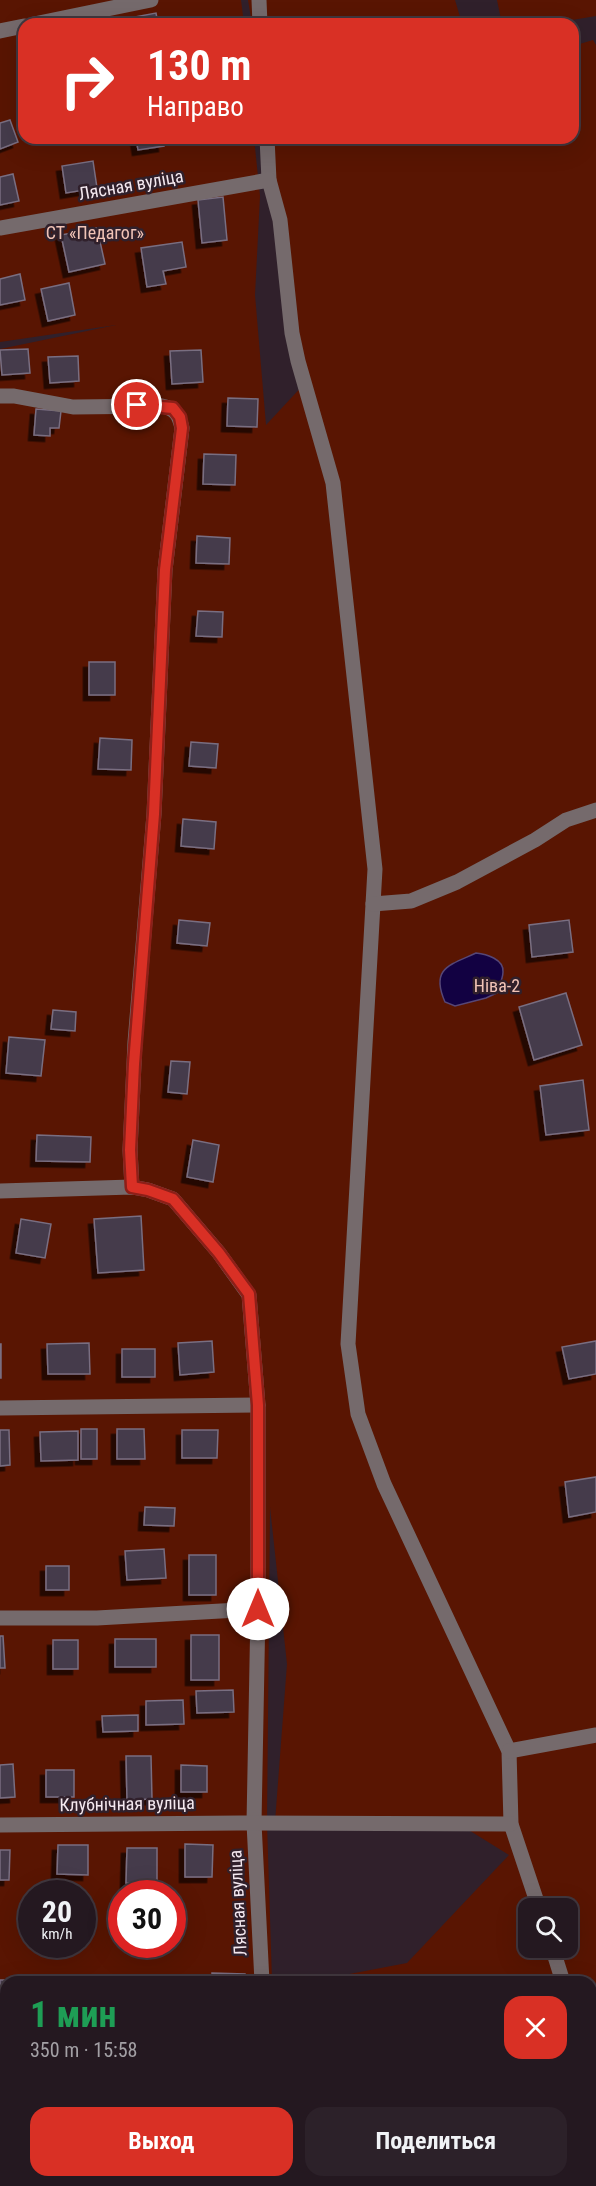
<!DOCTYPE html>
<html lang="ru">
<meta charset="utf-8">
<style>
:root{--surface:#241820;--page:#2c2129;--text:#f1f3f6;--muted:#a3a0a5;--line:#41373e;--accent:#d93025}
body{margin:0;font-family:"Roboto Condensed",sans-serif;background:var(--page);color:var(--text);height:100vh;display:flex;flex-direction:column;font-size:22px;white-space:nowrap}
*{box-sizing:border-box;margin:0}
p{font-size:20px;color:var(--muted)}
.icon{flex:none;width:33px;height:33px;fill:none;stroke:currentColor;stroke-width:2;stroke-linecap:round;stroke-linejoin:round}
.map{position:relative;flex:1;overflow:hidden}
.panel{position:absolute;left:0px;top:1976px;width:597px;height:212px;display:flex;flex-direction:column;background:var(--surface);border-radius:18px 18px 0 0;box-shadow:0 6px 24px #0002,0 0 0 2px var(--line)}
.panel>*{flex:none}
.hud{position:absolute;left:18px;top:18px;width:561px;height:126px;border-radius:18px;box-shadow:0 6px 24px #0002,0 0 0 2px var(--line);background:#d93025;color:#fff;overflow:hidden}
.fabs{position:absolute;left:518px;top:1898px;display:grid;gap:12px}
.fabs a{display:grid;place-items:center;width:60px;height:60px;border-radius:12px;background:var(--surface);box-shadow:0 6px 24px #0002,0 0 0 2px var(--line);font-size:30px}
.speed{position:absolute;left:18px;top:1880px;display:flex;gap:12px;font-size:30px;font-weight:700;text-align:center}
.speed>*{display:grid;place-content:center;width:78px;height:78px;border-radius:50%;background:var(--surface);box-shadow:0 6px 24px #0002,0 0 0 2px var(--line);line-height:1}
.speed small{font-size:15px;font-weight:400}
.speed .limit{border:9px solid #d22;background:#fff;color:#111}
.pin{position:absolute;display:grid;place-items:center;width:51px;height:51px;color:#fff;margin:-26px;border:3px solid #fff;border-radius:50%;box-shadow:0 2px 6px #0007}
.me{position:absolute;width:66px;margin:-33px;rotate:0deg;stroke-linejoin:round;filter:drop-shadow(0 0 4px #0008)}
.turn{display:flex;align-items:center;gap:21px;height:126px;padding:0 30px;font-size:27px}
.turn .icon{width:78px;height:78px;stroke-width:2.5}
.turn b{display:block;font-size:42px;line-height:51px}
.round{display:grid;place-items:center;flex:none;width:63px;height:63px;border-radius:18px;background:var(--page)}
.summary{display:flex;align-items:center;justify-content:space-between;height:102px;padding:0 30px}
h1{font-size:36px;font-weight:700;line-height:45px;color:#1e9e55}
.action{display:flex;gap:12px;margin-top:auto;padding:12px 30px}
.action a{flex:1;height:69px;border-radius:18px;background:var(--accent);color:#fff;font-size:24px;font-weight:700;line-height:69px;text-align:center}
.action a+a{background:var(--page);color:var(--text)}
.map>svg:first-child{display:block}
</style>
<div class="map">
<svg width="596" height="2186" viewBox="0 0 596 2186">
<defs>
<filter id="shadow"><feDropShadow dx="-5.5" dy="5.5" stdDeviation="0" flood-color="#0009"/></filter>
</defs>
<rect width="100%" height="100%" fill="#30202b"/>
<g fill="#591502" fill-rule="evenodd">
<path d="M 0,0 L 241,0 L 244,24 L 24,24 L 24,138 L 254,138 L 260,196 L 255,295 L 266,425 L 306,382 L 269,138 L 573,138 L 573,46 L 593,40 L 596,45 L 596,2186 L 309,2186 L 309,2181 L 591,2181 L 591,1982 L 313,1981 L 407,1963 L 509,1855 L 451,1819 L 275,1822 L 287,1664 L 270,1507 L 267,1823 L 272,1981 L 6,1982 L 6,2181 L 277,2181 L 277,2186 L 0,2186 L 0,349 L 116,325 L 0,342 ZM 32,1893 L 82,1893 L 82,1944 L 32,1944 ZM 122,1893 L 172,1893 L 172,1944 L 122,1944 ZM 528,1908 L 567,1908 L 567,1947 L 528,1947 Z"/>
<polygon points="248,0 455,0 460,17 457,24 252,24"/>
<polygon points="497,0 596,0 596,16 548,24 502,24"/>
</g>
<path fill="#120142" stroke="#564676" stroke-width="1.5" d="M 476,953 C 486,954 504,959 503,972 C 503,978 499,987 497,993 L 486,998 L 455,1006 L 445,1002 C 430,968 450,965 476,953 Z"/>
<g fill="#443a4b" stroke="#796e81" stroke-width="1.5" filter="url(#shadow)">
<polygon points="156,13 158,24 131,24 129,18"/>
<polygon points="10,120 18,142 0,149 0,123"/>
<polygon points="136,138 163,138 164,146 138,150"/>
<polygon points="93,161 97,188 66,193 62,166"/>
<polygon points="13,174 19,201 0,205 0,177"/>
<polygon points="223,197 227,240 202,243 198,200"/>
<polygon points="97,228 105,264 69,272 61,235"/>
<polygon points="182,242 186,267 163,271 166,284 147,287 141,248"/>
<polygon points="20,274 25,300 0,305 0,279"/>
<polygon points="69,283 75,315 48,321 41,289"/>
<polygon points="28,349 30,373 2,375 0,350"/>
<polygon points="201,350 203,382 172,384 170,351"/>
<polygon points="78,356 79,381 50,383 48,357"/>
<polygon points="228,398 258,399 257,427 227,426"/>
<polygon points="36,409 61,411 59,428 50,428 50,436 34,435"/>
<polygon points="204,454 236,455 235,485 203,484"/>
<polygon points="197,536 230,538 229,564 196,563"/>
<polygon points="198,611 223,612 222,637 196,636"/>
<rect x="89" y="662" width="26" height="33"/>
<polygon points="100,738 132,740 131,770 98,769"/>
<polygon points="191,742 218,744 216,768 189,766"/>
<polygon points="183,819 216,822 214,849 181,846"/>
<polygon points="179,920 210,923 207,946 177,943"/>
<polygon points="569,920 573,952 532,957 529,925"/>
<polygon points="566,993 582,1045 534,1060 519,1007"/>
<polygon points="53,1010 76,1012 75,1031 51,1029"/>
<polygon points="9,1037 45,1040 41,1076 6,1073"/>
<polygon points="171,1061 190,1062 187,1094 168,1092"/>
<polygon points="583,1080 589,1130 546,1135 540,1086"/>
<polygon points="37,1135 91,1137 90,1162 36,1161"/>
<polygon points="193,1140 219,1145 213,1182 187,1177"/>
<polygon points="141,1216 144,1270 98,1273 94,1219"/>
<polygon points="21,1219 51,1224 45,1258 16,1253"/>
<polygon points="212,1341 214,1372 180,1375 178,1343"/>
<polygon points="596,1341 596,1374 569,1379 562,1347"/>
<polygon points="89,1343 90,1374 48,1374 47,1344"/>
<rect x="0" y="1344" width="1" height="34"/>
<rect x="122" y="1349" width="33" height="28"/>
<rect x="81" y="1429" width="16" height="30"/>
<polygon points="117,1429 144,1429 145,1459 117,1459"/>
<polygon points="0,1430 9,1430 10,1465 0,1466"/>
<polygon points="182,1430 218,1430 217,1458 182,1458"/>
<polygon points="78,1431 78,1460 41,1461 40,1432"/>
<polygon points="596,1477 596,1512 569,1517 565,1482"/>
<polygon points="145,1507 175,1508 174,1526 144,1525"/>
<polygon points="164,1549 166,1578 127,1580 125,1551"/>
<rect x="189" y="1555" width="27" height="40"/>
<rect x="46" y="1566" width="23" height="24"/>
<rect x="191" y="1635" width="28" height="45"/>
<polygon points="0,1636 3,1636 5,1668 0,1668"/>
<rect x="115" y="1639" width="41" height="28"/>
<rect x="53" y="1640" width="25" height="29"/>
<polygon points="233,1690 234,1712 197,1713 196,1691"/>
<polygon points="183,1700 184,1724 146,1725 146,1701"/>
<polygon points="138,1715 138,1731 103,1732 102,1716"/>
<polygon points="126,1756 151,1756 152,1799 127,1800"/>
<polygon points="13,1764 15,1797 0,1798 0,1765"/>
<polygon points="181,1765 207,1766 207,1792 181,1792"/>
<rect x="46" y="1770" width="28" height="27"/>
<polygon points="185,1844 213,1845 212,1877 185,1877"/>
<polygon points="58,1845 88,1845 88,1875 57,1874"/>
<polygon points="127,1848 157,1848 157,1884 126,1883"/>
<polygon points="0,1850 10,1850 9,1880 0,1880"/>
<polygon points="212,1973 245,1974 245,1982 212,1982"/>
<polygon points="61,1978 95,1979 95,1982 61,1982"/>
<rect x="142" y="1978" width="31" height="4"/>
<polygon points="0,1980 15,1980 6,1982 6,2004 0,2003"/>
<rect x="4" y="2044" width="2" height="20"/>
<rect x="119" y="2181" width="34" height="5"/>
</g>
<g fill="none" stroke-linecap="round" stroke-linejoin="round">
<g stroke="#756a6c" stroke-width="15">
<polyline points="259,0 260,24"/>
<polyline points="34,24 151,0"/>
<polyline points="0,31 24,26"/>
<polyline points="267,138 269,180 280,220 292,333 298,361 333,483 375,869 348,1344 358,1414 384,1484 509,1751 511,1824 539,1908"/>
<polyline points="0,228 269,180"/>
<path d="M 0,396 L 14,396 L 73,407 L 162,406 C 176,409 179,415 182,428 L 165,570 L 154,814 L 135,1042 L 130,1150 L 132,1187"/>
<polyline points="373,904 411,901 457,882 535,840 566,820 596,810"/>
<polyline points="0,1191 132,1187 148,1190 173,1199 219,1253 249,1295 258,1405 258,1609 254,1823 262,1982"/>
<polyline points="0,1408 258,1405"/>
<polyline points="0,1618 97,1618 258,1609"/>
<polyline points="509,1751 596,1735"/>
<polyline points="0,1825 240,1823 511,1824"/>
<polyline points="552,1947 563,1982"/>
<polyline points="0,2033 6,2032"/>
<polyline points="591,2065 596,2080"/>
<polyline points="267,2181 267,2186"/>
</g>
</g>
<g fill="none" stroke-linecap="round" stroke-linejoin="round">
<g stroke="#8d1f18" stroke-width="15">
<polyline id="route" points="137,405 173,408 180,417 182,428 165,570 154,814 134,1064 130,1150 132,1187 148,1190 173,1199 219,1253 249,1294 258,1405 258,1609"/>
</g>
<use href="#route" stroke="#d93025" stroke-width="10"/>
</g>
<g text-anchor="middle" stroke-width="5" stroke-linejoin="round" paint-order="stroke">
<g font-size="18" fill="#f4e8ef" stroke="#30202b">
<text transform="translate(131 185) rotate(-10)" y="6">Лясная вуліца</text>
<text transform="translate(127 1804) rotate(-1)" y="6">Клубнічная вуліца</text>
<text transform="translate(238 1903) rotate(-93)" y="6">Лясная вуліца</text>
</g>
<g font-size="18" fill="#f1c3b6" stroke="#30202b">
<text x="95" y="239">СТ «Педагог»</text>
<text x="497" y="992">Ніва-2</text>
</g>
</g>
</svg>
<div class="fabs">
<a><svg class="icon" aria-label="search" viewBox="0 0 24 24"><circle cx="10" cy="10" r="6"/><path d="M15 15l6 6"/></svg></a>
</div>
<div class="speed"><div>20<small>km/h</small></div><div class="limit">30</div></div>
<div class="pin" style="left:137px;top:405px;background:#d93025"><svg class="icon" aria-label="arrive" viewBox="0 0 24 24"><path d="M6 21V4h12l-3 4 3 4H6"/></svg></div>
<svg class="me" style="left:258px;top:1609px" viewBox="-20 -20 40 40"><circle r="19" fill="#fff"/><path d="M0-13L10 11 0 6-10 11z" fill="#d93025"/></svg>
<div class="hud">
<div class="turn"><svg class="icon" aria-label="right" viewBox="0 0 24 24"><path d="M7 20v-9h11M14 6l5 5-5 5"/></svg><div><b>130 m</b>Направо</div></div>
</div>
<section class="panel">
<div class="summary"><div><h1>1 мин</h1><p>350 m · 15:58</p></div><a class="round" style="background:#d93025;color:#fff"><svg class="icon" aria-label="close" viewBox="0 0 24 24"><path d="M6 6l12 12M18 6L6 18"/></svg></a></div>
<div class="action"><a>Выход</a><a>Поделиться</a></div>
</section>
</div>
